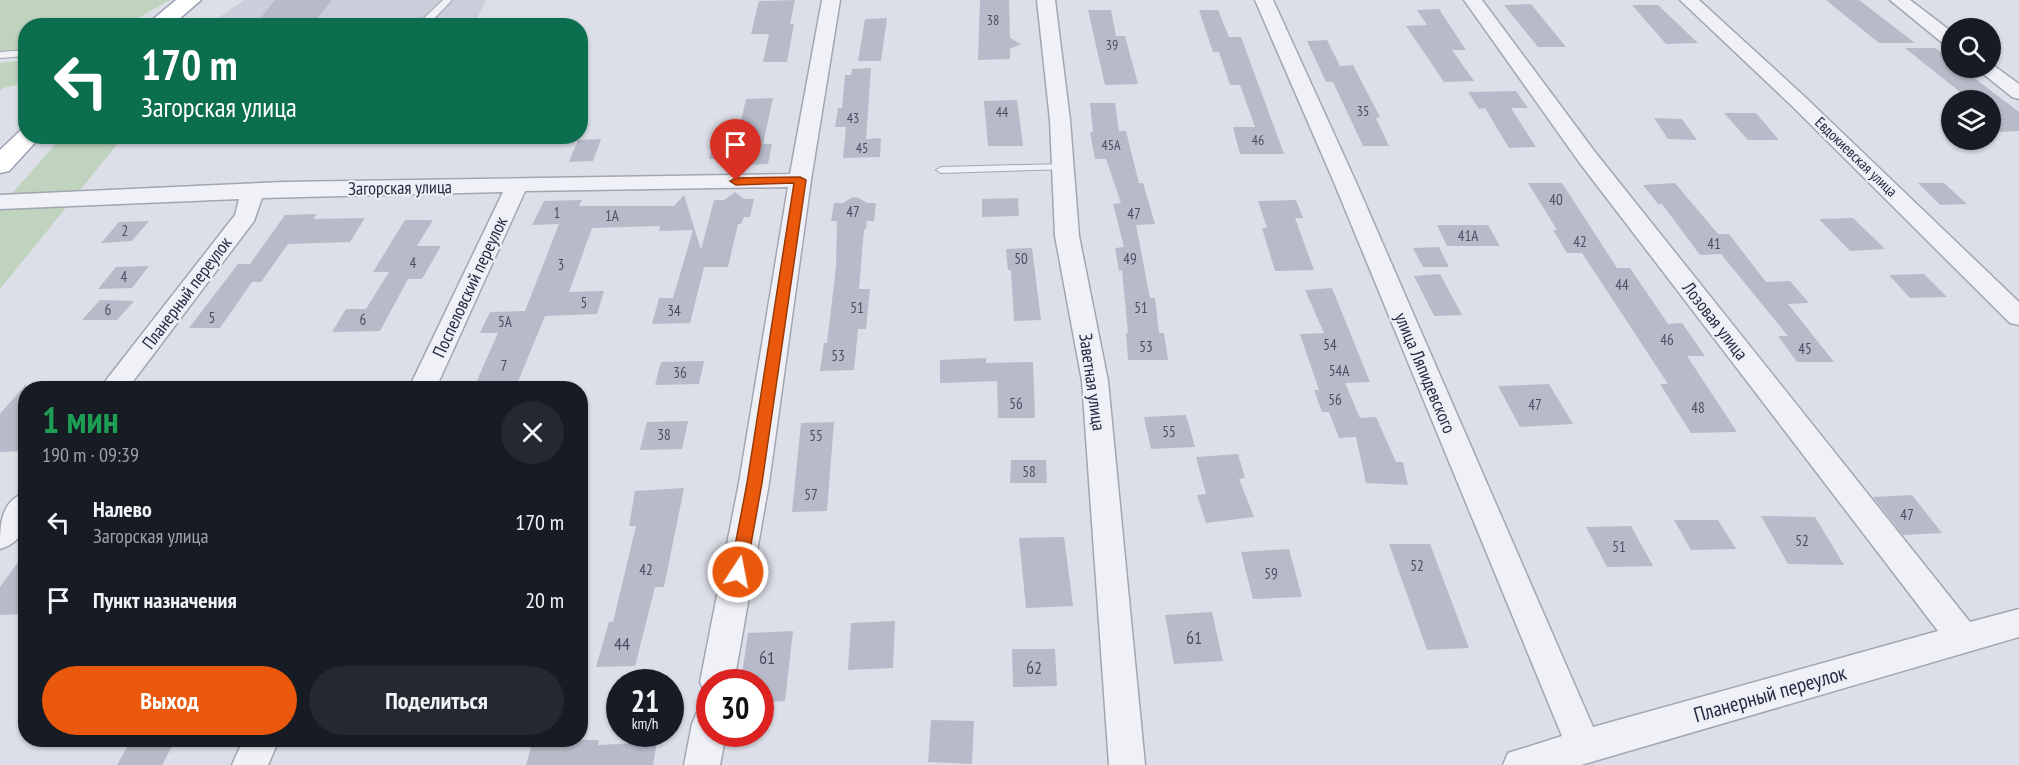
<!DOCTYPE html>
<html lang="ru">
<meta charset="utf-8">
<style>
:root{--surface:#171b24;--page:#242831;--text:#f1f3f6;--muted:#9ea1a6;--accent:#ea580c}
body{margin:0;font-family:"PT Sans Narrow",sans-serif;background:var(--page);color:var(--text);height:100vh;display:flex;flex-direction:column;font-size:22px;white-space:nowrap}
*{box-sizing:border-box;margin:0}
p{font-size:20px;color:var(--muted)}
.icon{flex:none;width:33px;height:33px;fill:none;stroke:currentColor;stroke-width:2;stroke-linecap:round;stroke-linejoin:round}
.map{position:relative;flex:1;overflow:hidden}
.sheet{position:absolute;left:18px;top:381px;width:570px;height:366px;display:flex;flex-direction:column;background:var(--surface);border-radius:24px;box-shadow:0 2px 4px #0004}
.sheet>*{flex:none}
.hud{position:absolute;left:18px;top:18px;width:570px;height:126px;border-radius:24px;box-shadow:0 2px 4px #0004;background:#0b6e4f;color:#fff;overflow:hidden}
.fabs{position:absolute;left:1941px;top:18px;display:grid;gap:12px}
.fabs a{display:grid;place-items:center;width:60px;height:60px;border-radius:50%;background:var(--surface);box-shadow:0 2px 4px #0004;font-size:30px}
.speed{position:absolute;left:606px;top:669px;display:flex;gap:12px;font-size:30px;font-weight:700;text-align:center}
.speed>*{display:grid;place-content:center;width:78px;height:78px;border-radius:50%;background:var(--surface);box-shadow:0 2px 4px #0004;line-height:1}
.speed small{font-size:15px;font-weight:400}
.speed .limit{border:9px solid #d22;background:#fff;color:#111}
.pin{position:absolute;display:grid;place-items:center;width:51px;height:51px;color:#fff;margin:-62px -26px;border-radius:50% 50% 50% 0;rotate:-45deg;box-shadow:0 0 6px #0007}
.pin .icon{rotate:45deg}
.me{position:absolute;width:66px;margin:-33px;rotate:11deg;stroke-linejoin:round;filter:drop-shadow(0 0 4px #0008)}
.turn{display:flex;align-items:center;gap:21px;height:126px;padding:0 24px;font-size:27px}
.turn .icon{width:78px;height:78px;stroke-width:2.5}
.turn b{display:block;font-size:42px;line-height:51px}
.round{display:grid;place-items:center;flex:none;width:63px;height:63px;border-radius:32px;background:var(--page)}
.head{display:flex;align-items:center;justify-content:space-between;height:102px;padding:0 24px}
h1{font-size:36px;font-weight:700;line-height:45px;color:#1e9e55}
.cta{display:flex;gap:12px;margin-top:auto;padding:12px 24px}
.cta a{flex:1;height:69px;border-radius:36px;background:var(--accent);color:#fff;font-size:24px;font-weight:700;line-height:69px;text-align:center}
.cta a+a{background:var(--page);color:var(--text)}
ul{padding:0;list-style:none}
li{display:flex;align-items:center;gap:18px;height:78px;padding:0 24px}
li div{flex:1}
li b{display:block;font-size:22px}
li em{font-style:normal}
.map>svg:first-child{display:block}
</style>
<div class="map">
<svg width="2019" height="765" viewBox="0 0 2019 765">
<rect width="100%" height="100%" fill="#dddfe8"/>
<polygon fill="#cbceda" points="244,0 486,0 474,25 207,26"/>
<g fill="#bfd3be">
<polygon points="0,0 170,0 126,25 26,26 25,57 0,58"/>
<polygon points="25,60 25,83 3,88 0,91 0,63"/>
<polygon points="62,137 123,137 0,289 0,207"/>
</g>
<g fill="#b7bac8">
<polygon points="275,0 332,0 311,26 254,26"/>
<polygon points="795,0 790,24 794,24 787,62 763,62 769,34 751,34 759,1"/>
<polygon points="980,0 1009,0 1010,38 1021,44 1010,49 1010,59 978,60"/>
<polygon points="1826,0 1859,0 1915,43 1879,43"/>
<polygon points="1531,4 1566,47 1538,47 1504,5"/>
<polygon points="1632,5 1658,5 1698,43 1666,44"/>
<polygon points="1439,9 1466,50 1452,50 1474,81 1444,82 1406,26 1427,25 1417,10"/>
<polygon points="1088,10 1111,10 1116,36 1125,36 1138,84 1105,85"/>
<polygon points="1199,10 1218,10 1229,37 1241,37 1284,154 1240,154 1233,127 1255,127 1240,85 1230,85 1219,52 1213,52"/>
<polygon points="887,18 881,61 858,61 865,19"/>
<polygon points="1327,40 1340,66 1353,65 1380,117 1376,118 1389,146 1363,146 1333,82 1326,82 1307,41"/>
<polygon points="1905,48 1935,48 1952,60 1952,68 1961,68 2019,112 2019,131 2000,132 1990,126 1990,100 1970,100"/>
<polygon points="871,68 866,139 881,138 880,157 843,158 846,127 835,127 838,108 842,108 845,75 851,75 852,69"/>
<polygon points="1516,91 1528,108 1511,108 1536,147 1509,148 1485,108 1479,109 1468,92"/>
<polygon points="773,98 763,144 772,144 768,164 740,165 741,158 709,159 714,139 737,138 746,99"/>
<polygon points="1017,100 1023,146 988,146 984,101"/>
<polygon points="1090,103 1115,103 1119,131 1126,131 1139,183 1143,183 1155,224 1136,225 1150,298 1155,298 1159,333 1164,333 1168,360 1128,360 1126,333 1128,333 1122,270 1119,271 1115,248 1124,247 1113,204 1121,203 1106,159 1095,159 1090,132 1093,132"/>
<polygon points="1724,113 1756,113 1779,140 1748,140"/>
<polygon points="1654,118 1682,119 1697,140 1668,139"/>
<polygon points="601,139 593,161 569,162 578,140"/>
<polygon points="1528,183 1562,183 1617,268 1630,268 1668,324 1682,323 1705,356 1687,356 1737,432 1691,433 1660,384 1668,384 1582,253 1567,253 1553,230 1557,230"/>
<polygon points="1675,183 1718,234 1729,234 1766,282 1790,281 1809,303 1788,304 1834,362 1797,362 1778,336 1788,336 1721,254 1700,255 1662,204 1658,204 1643,185"/>
<polygon points="1918,183 1944,183 1967,204 1940,205"/>
<polygon points="735,192 744,199 754,199 750,217 744,217 741,224 738,224 728,267 704,267 690,323 652,324 659,298 673,298 693,230 659,231 660,226 592,228 569,292 604,291 597,314 545,316 517,384 475,385 498,333 480,333 490,312 525,311 559,224 532,225 544,201 582,200 579,206 674,206 684,195 701,250 714,200 724,200"/>
<polygon points="853,197 859,198 867,203 876,203 874,221 867,221 866,229 864,229 859,289 870,289 866,329 858,329 854,370 820,371 824,343 827,343 836,267 837,221 831,221 834,203 843,203"/>
<polygon points="1018,198 1019,216 982,217 982,199"/>
<polygon points="1296,200 1303,218 1295,218 1314,270 1275,271 1262,228 1267,228 1258,201"/>
<polygon points="317,214 313,219 365,218 350,242 288,244 261,282 252,282 220,328 189,328 238,264 250,264 285,215"/>
<polygon points="1853,218 1885,249 1850,251 1819,219"/>
<polygon points="405,220 433,220 417,246 441,246 422,279 408,279 380,331 332,332 346,309 366,309 389,272 373,272"/>
<polygon points="149,221 132,241 101,243 119,222"/>
<polygon points="1437,225 1488,225 1500,246 1447,246"/>
<polygon points="1439,247 1449,267 1423,267 1413,248"/>
<polygon points="1032,248 1041,320 1014,321 1011,270 1008,270 1006,249"/>
<polygon points="149,266 132,288 98,289 116,267"/>
<polygon points="1440,274 1462,315 1434,316 1414,276"/>
<polygon points="1924,274 1947,297 1910,298 1889,275"/>
<polygon points="1332,288 1370,382 1345,383 1360,418 1376,417 1396,462 1403,462 1408,485 1366,483 1356,437 1339,438 1329,412 1322,412 1314,390 1319,390 1300,334 1324,333 1305,290"/>
<polygon points="100,300 134,301 117,320 82,320"/>
<polygon points="986,358 986,363 1033,362 1035,418 998,418 997,381 940,383 940,360"/>
<polygon points="704,361 699,384 655,385 661,362"/>
<polygon points="26,384 26,451 0,452 0,414"/>
<polygon points="1549,384 1573,424 1520,427 1498,386"/>
<polygon points="1186,415 1195,447 1151,449 1144,417"/>
<polygon points="688,421 682,449 640,450 647,422"/>
<polygon points="834,422 827,511 792,512 801,423"/>
<polygon points="1238,454 1245,478 1239,479 1254,517 1206,523 1197,495 1206,494 1196,457"/>
<polygon points="1011,460 1046,460 1047,483 1010,483"/>
<polygon points="684,488 664,587 655,587 635,666 596,667 609,622 613,622 636,526 629,526 635,491"/>
<polygon points="1912,495 1942,533 1903,535 1873,497"/>
<polygon points="1761,516 1815,517 1844,565 1788,564"/>
<polygon points="1674,520 1718,520 1736,549 1691,550"/>
<polygon points="1631,526 1653,566 1607,567 1586,527"/>
<polygon points="1064,537 1073,606 1026,608 1019,538"/>
<polygon points="1389,544 1430,544 1469,648 1427,650"/>
<polygon points="1289,549 1302,597 1253,599 1241,552"/>
<polygon points="26,551 26,614 0,615 0,587"/>
<polygon points="1212,612 1223,661 1174,664 1165,615"/>
<polygon points="895,621 893,668 848,670 851,623"/>
<polygon points="793,631 785,701 760,702 760,682 741,682 748,633"/>
<polygon points="1012,649 1055,649 1057,686 1013,687"/>
<polygon points="931,720 974,721 972,764 928,762"/>
<polygon points="533,740 599,740 598,745 657,742 653,765 526,765"/>
<polygon points="175,741 162,765 117,765 130,742"/>
</g>
<g fill="none" stroke-linecap="round" stroke-linejoin="round">
<g stroke="#a2a5b2" stroke-width="2">
<g id="lane">
<polygon points="443,0 452,0 427,26 372,25 377,22 421,21"/>
<polygon points="26,50 26,56 0,58 0,52"/>
<polygon points="1063,164 1067,165 1067,169 941,173 936,170 941,167"/>
</g>
</g>
<g stroke="#a2a5b2" stroke-width="3">
<g id="street">
<polygon points="822,0 840,0 811,180 769,483 734,682 710,682 710,695 705,693 700,682 739,483 788,187 525,191 436,388 409,388 503,192 262,198 254,221 128,388 100,388 235,215 239,199 0,209 0,195 284,182 790,174"/>
<polygon points="1037,0 1055,0 1070,120 1079,236 1108,381 1145,765 1109,765 1082,381 1055,236 1050,120"/>
<polygon points="1255,0 1273,0 1355,180 1593,727 1938,631 1579,162 1464,0 1482,0 1595,152 1970,622 2019,609 2019,637 1581,765 1503,765 1508,753 1562,736 1333,180"/>
<polygon points="1680,0 1699,0 1805,97 2019,302 2019,325 2010,323 1791,105"/>
<polygon points="1890,0 1910,0 1952,32 1952,46 1945,45"/>
<polygon points="1990,63 2019,84 2019,99 2012,97 1976,68 1990,68"/>
<path d="M 26,492 C 26,518 29,540 0,549 C 0,524 0,502 26,492 Z"/>
<polygon points="710,708 710,734 726,734 720,765 684,765 692,724 697,712"/>
<polygon points="243,740 279,740 268,765 232,765"/>
</g>
</g>
<g stroke="#9ca1b5" stroke-width="3">
<g id="primary">
<polygon points="176,0 201,0 171,26 145,26"/>
<polygon points="26,129 26,136 41,136 9,171 0,173 0,150 20,131"/>
</g>
</g>
<use href="#lane" fill="#f0f1f6" fill-rule="evenodd"/>
<use href="#street" fill="#f0f1f6" fill-rule="evenodd"/>
<use href="#primary" fill="#fff" fill-rule="evenodd"/>
</g>
<polygon fill="#ea580c" stroke="#983908" stroke-width="1.5" points="800,177 806,180 762,483 746,572 743,576 738,578 732,576 730,572 747,483 794,183 736,185 730,181 736,178"/>
<g text-anchor="middle" stroke-width="4.5" stroke-linejoin="round" paint-order="stroke">
<g font-size="14" fill="#4a4e62">
<text x="993" y="25">38</text>
<text x="1112" y="50">39</text>
<text x="1363" y="116">35</text>
<text x="1002" y="117">44</text>
<text x="853" y="123">43</text>
<text x="1258" y="145">46</text>
<text x="1111" y="150">45А</text>
<text x="862" y="153">45</text>
</g>
<g font-size="15" fill="#252a40" stroke="#edeff6">
<text transform="translate(1856 157) rotate(44)" y="5">Евдокиевская улица</text>
</g>
<g font-size="15" fill="#4a4e62">
<text x="1556" y="205">40</text>
<text x="853" y="217">47</text>
<text x="557" y="218">1</text>
<text x="1134" y="219">47</text>
<text x="612" y="221">1А</text>
<text x="125" y="236">2</text>
<text x="1468" y="241">41А</text>
<text x="1580" y="247">42</text>
<text x="1714" y="249">41</text>
<text x="1021" y="264">50</text>
<text x="1130" y="264">49</text>
<text x="413" y="268">4</text>
<text x="561" y="270">3</text>
<text x="124" y="282">4</text>
<text x="1622" y="290">44</text>
<text x="584" y="308">5</text>
<text x="857" y="313">51</text>
<text x="1141" y="313">51</text>
<text x="108" y="315">6</text>
<text x="674" y="316">34</text>
<text x="212" y="323">5</text>
<text x="363" y="325">6</text>
<text x="505" y="327">5А</text>
<text x="1667" y="345">46</text>
<text x="1330" y="350">54</text>
<text x="1146" y="352">53</text>
<text x="1805" y="354">45</text>
<text x="838" y="361">53</text>
<text x="504" y="371">7</text>
<text x="1339" y="376">54А</text>
<text x="680" y="378">36</text>
<text x="1335" y="405">56</text>
<text x="1016" y="409">56</text>
<text x="1535" y="410">47</text>
<text x="1698" y="413">48</text>
<text x="1169" y="437">55</text>
<text x="664" y="440">38</text>
<text x="816" y="441">55</text>
<text x="1029" y="477">58</text>
<text x="811" y="500">57</text>
<text x="1907" y="520">47</text>
<text x="1802" y="546">52</text>
<text x="1619" y="552">51</text>
<text x="1417" y="571">52</text>
<text x="646" y="575">42</text>
<text x="1271" y="579">59</text>
</g>
<g font-size="18" fill="#252a40" stroke="#edeff6">
<text transform="translate(400 188) rotate(-1)" y="6">Загорская улица</text>
<text transform="translate(470 287) rotate(-65)" y="6">Поспеловский переулок</text>
<text transform="translate(187 293) rotate(-53)" y="6">Планерный переулок</text>
<text transform="translate(1715 321) rotate(52)" y="6">Лозовая улица</text>
<text transform="translate(1425 373) rotate(67)" y="6">улица Ляпидевского</text>
<text transform="translate(1092 382) rotate(82)" y="6">Заветная улица</text>
</g>
<g font-size="18" fill="#4a4e62">
<text x="1194" y="644">61</text>
<text x="622" y="650">44</text>
<text x="767" y="664">61</text>
<text x="1034" y="674">62</text>
</g>
<g font-size="21" fill="#252a40" stroke="#edeff6">
<text transform="translate(1770 694) rotate(-16)" y="7">Планерный переулок</text>
</g>
</g>
</svg>
<div class="fabs">
<a><svg class="icon" aria-label="search" viewBox="0 0 24 24"><circle cx="10" cy="10" r="6"/><path d="M15 15l6 6"/></svg></a>
<a><svg class="icon" aria-label="layers" viewBox="0 0 24 24"><path d="M12 4l9 5-9 5-9-5zM3 14l9 5 9-5"/></svg></a>
</div>
<div class="speed"><div>21<small>km/h</small></div><div class="limit">30</div></div>
<div class="pin" style="left:736px;top:181px;background:#d93025"><svg class="icon" aria-label="arrive" viewBox="0 0 24 24"><path d="M6 21V4h12l-3 4 3 4H6"/></svg></div>
<svg class="me" style="left:738px;top:572px" viewBox="-20 -20 40 40"><circle r="17" fill="#ea580c" stroke="#fff" stroke-width="3"/><path d="M0-11L8 9 0 5-8 9z" fill="#fff"/></svg>
<div class="hud">
<div class="turn"><svg class="icon" aria-label="left" viewBox="0 0 24 24"><path d="M17 20v-9H6M10 6l-5 5 5 5"/></svg><div><b>170 m</b>Загорская улица</div></div>
</div>
<section class="sheet">
<div class="head"><div><h1>1 мин</h1><p>190 m · 09:39</p></div><a class="round"><svg class="icon" aria-label="close" viewBox="0 0 24 24"><path d="M6 6l12 12M18 6L6 18"/></svg></a></div>
<ul>
<li><svg class="icon" aria-label="left" viewBox="0 0 24 24"><path d="M17 20v-9H6M10 6l-5 5 5 5"/></svg><div><b>Налево</b><p>Загорская улица</p></div><em>170 m</em></li>
<li><svg class="icon" aria-label="arrive" viewBox="0 0 24 24"><path d="M6 21V4h12l-3 4 3 4H6"/></svg><div><b>Пункт назначения</b></div><em>20 m</em></li>
</ul>
<div class="cta"><a>Выход</a><a>Поделиться</a></div>
</section>
</div>
